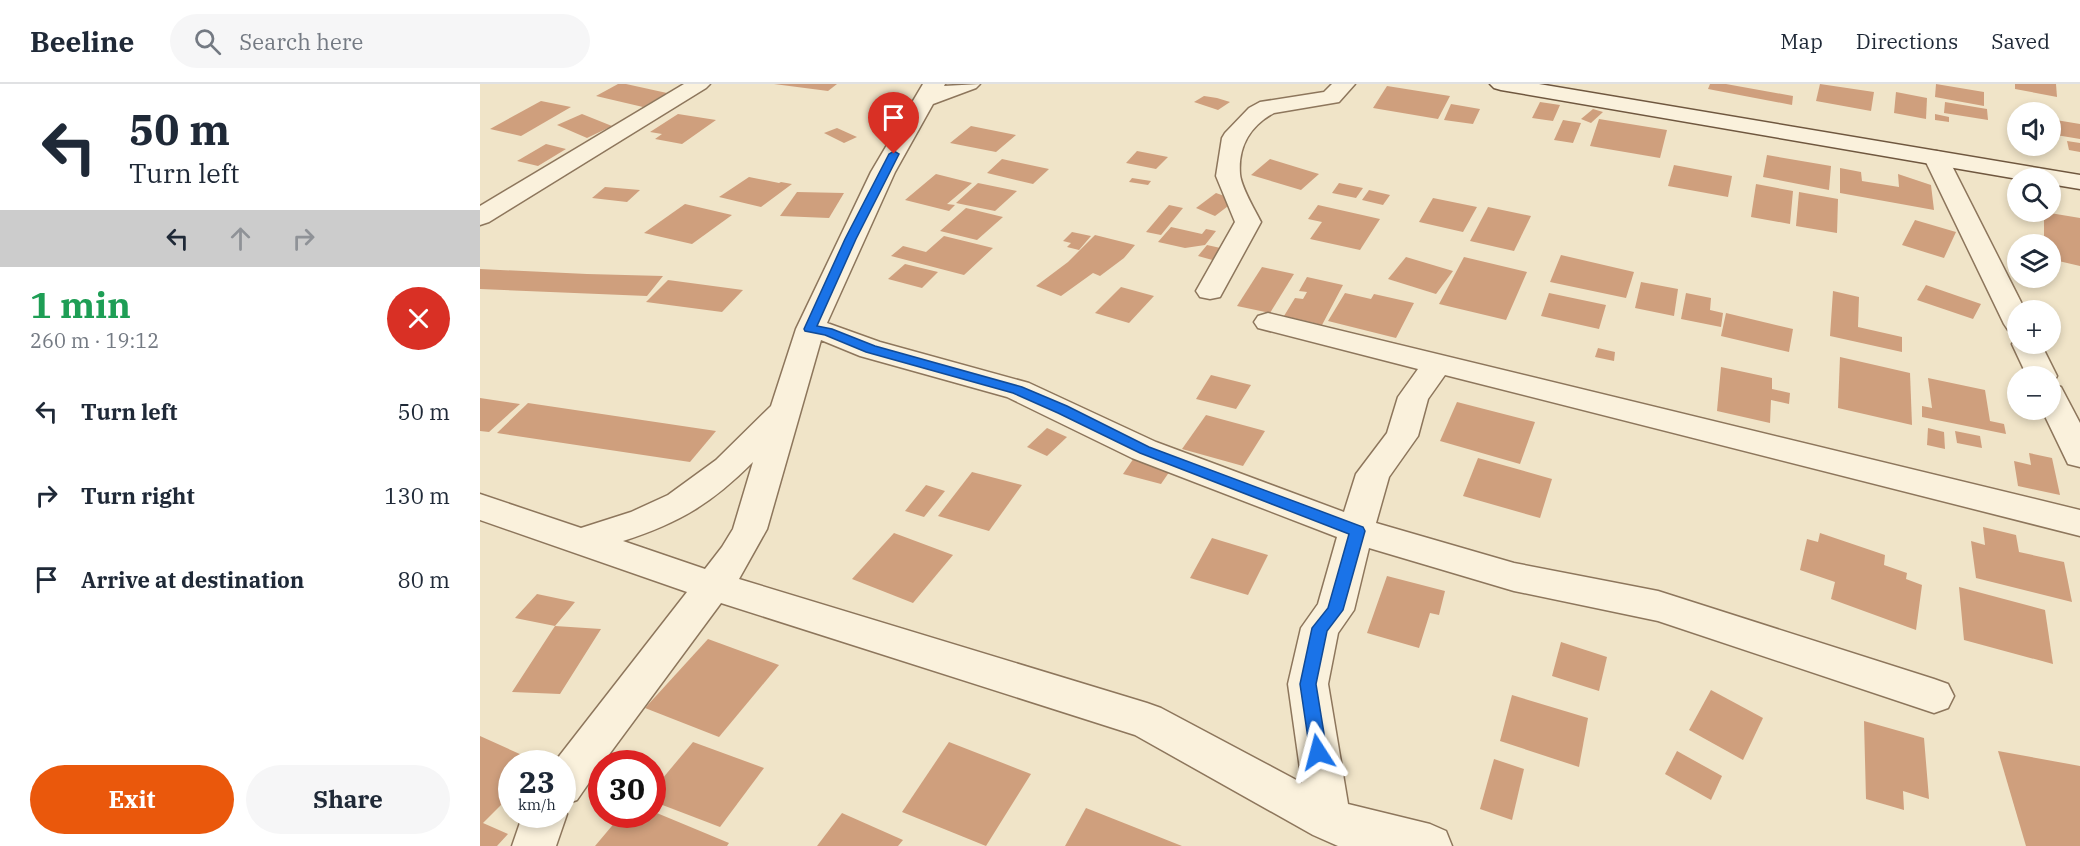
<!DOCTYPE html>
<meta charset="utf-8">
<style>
:root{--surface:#fff;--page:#f6f6f7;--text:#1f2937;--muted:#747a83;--line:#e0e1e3;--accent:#ea580c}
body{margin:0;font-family:"IBM Plex Serif",serif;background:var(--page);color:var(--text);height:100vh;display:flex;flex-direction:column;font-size:22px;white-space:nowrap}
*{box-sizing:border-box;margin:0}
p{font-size:20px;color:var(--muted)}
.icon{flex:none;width:33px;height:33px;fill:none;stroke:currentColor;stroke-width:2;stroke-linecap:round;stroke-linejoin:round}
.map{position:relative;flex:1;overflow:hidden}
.panel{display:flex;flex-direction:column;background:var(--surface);width:480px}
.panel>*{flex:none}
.top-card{background:#fff;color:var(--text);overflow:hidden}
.tools{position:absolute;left:1527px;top:18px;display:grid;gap:12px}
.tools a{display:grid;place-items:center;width:54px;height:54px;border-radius:50%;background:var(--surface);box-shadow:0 3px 9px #0003;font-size:30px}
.speed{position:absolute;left:18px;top:666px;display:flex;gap:12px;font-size:30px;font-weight:700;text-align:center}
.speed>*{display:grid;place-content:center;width:78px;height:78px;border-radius:50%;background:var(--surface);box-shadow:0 3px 9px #0003;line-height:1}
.speed small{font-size:15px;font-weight:400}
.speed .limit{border:9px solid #d22;background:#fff;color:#111}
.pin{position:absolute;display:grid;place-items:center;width:51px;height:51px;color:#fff;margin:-62px -26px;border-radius:50% 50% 50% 0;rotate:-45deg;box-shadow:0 0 6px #0007}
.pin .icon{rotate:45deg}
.me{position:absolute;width:66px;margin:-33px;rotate:351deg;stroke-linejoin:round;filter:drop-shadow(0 0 4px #0008)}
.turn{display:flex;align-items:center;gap:21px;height:126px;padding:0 30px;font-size:27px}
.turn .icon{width:78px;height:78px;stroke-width:2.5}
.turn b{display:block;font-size:42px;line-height:51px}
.lanes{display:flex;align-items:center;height:57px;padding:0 30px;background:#0003;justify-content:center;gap:30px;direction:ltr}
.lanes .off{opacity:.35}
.round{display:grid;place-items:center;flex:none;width:63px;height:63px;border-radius:32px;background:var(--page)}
.summary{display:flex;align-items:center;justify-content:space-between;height:102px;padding:0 30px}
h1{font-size:36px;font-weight:700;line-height:45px;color:#1e9e55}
.button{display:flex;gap:12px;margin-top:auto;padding:12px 30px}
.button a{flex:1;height:69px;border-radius:36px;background:var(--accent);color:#fff;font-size:24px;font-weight:700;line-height:69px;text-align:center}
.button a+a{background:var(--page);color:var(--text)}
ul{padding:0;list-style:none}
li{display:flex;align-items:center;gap:18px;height:84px;padding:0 30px}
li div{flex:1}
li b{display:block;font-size:22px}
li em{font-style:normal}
header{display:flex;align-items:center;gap:36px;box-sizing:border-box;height:84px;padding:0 30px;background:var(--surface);border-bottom:2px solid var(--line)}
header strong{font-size:28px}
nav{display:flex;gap:33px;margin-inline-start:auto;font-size:21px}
.search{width:420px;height:54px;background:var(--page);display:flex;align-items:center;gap:15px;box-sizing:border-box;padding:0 21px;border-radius:33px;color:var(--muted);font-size:22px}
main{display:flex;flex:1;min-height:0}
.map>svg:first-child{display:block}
</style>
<header>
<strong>Beeline</strong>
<div class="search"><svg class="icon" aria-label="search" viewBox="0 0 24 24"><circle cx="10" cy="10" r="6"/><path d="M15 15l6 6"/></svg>Search here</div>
<nav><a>Map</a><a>Directions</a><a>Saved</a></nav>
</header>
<main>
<section class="panel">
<div class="top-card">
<div class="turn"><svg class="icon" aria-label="left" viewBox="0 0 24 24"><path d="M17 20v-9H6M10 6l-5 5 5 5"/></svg><div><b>50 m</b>Turn left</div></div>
<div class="lanes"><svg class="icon" aria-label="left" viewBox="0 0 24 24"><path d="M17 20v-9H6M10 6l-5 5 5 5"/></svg><svg class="icon off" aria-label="ahead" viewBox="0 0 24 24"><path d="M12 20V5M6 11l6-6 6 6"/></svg><svg class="icon off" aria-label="right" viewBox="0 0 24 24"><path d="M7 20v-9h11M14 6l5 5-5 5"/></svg></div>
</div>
<div class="summary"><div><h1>1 min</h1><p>260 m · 19:12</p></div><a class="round" style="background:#d93025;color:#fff"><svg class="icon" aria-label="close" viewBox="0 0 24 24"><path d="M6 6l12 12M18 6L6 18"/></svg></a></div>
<ul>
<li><svg class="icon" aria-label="left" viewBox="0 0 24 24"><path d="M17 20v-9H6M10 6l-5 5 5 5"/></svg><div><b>Turn left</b></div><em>50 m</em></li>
<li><svg class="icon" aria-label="right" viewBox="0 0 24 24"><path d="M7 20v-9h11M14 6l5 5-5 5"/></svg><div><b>Turn right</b></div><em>130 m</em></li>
<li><svg class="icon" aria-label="arrive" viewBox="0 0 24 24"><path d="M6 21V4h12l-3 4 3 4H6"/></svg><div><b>Arrive at destination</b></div><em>80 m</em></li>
</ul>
<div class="button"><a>Exit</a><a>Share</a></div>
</section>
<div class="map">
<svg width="1600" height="762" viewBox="0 0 1600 762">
<rect width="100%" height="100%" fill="#f0e4c8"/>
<g fill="#cf9f7d">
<polygon points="138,0 146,0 187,9 163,23 116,12"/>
<polygon points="294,0 357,0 348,7"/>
<polygon points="1230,0 1246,0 1313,12 1312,21 1228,5"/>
<polygon points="1340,0 1394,8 1391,27 1336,17"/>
<polygon points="1456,0 1504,8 1504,22 1455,13"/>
<polygon points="1535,0 1576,0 1577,13 1535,5"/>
<polygon points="907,2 970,12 958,35 893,24"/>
<polygon points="1416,8 1447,14 1446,35 1414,29"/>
<polygon points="724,12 737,14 750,18 738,26 714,18"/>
<polygon points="61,17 91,23 41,52 10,45"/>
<polygon points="1060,18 1080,21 1073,37 1052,34"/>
<polygon points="1465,18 1507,25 1508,36 1464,29"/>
<polygon points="971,20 1000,25 993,40 964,36"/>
<polygon points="402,23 414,27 405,32 393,27"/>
<polygon points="1113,25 1123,28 1111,39 1101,35"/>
<polygon points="102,30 132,42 107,54 77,41"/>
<polygon points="198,30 236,36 202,60 175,55 182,50 170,48"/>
<polygon points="1455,30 1469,33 1469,38 1455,36"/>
<polygon points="1119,35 1187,46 1180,74 1110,62"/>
<polygon points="1570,35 1600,40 1600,55 1570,50"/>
<polygon points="1083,36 1101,39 1093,59 1074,56"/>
<polygon points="491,42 536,51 516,68 470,59"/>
<polygon points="357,44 377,53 364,59 344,49"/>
<polygon points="1587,57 1600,59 1600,68 1589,66"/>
<polygon points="66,60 86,65 58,82 37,77"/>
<polygon points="657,67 688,73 676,85 646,79"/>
<polygon points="1287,71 1351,82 1349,106 1283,93"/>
<polygon points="522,75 569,85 553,100 507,89"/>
<polygon points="790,75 839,90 821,106 771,91"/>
<polygon points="1194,81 1252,92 1248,113 1188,102"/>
<polygon points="1360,84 1381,88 1382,97 1419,103 1418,90 1451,101 1454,126 1360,109"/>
<polygon points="456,90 492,99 467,120 475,121 469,127 425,116"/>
<polygon points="269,93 299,99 301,98 312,100 281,123 239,113"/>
<polygon points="652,94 671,97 668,101 649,98"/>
<polygon points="498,99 537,107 515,127 476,119"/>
<polygon points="859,99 883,104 876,114 852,109"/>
<polygon points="1276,100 1313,107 1310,140 1271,133"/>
<polygon points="125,103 160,106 147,118 112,114"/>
<polygon points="889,106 910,111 903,121 882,116"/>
<polygon points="317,108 364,109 349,134 300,132"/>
<polygon points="1319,108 1358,115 1357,149 1316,142"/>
<polygon points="736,109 756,116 735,132 716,124"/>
<polygon points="953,114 997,123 983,148 939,138"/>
<polygon points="205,120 252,131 212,160 164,149"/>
<polygon points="689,121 703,124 681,151 666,148"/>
<polygon points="838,121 900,135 880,166 830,155 842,138 828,135"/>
<polygon points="1008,123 1051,132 1034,167 990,157"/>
<polygon points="486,124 523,133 497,156 460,147"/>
<polygon points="1564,128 1600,134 1600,182 1570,175 1570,160 1564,160"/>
<polygon points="1435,136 1476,148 1464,174 1422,161"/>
<polygon points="691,143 722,150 726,145 736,147 725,161 705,164 678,158"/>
<polygon points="592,148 611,152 599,166 587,163 591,159 583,157"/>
<polygon points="615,151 655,161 644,174 620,192 613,189 581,212 556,202 588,178"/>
<polygon points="464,152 513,164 484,191 411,172 423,162 446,168"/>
<polygon points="727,161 745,165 736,177 718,172"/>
<polygon points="1081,171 1154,188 1146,214 1070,198"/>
<polygon points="926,173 973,187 956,210 908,195"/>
<polygon points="984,173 1047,188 1026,236 959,220"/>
<polygon points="425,180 458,188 442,204 408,195"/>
<polygon points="782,183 814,190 790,229 757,222"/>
<polygon points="0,185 107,190 183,192 167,212 0,205"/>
<polygon points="827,193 863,201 842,241 804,232 815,214 823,215 827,208 819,207"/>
<polygon points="188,196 263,206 242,228 166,218"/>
<polygon points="1161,198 1198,205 1194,232 1155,224"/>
<polygon points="1446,201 1501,220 1493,235 1437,216"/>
<polygon points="641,203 674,212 649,239 615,229"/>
<polygon points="1353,207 1379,213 1378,243 1422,253 1422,268 1350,252"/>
<polygon points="865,209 891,215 894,210 934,219 916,254 848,237"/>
<polygon points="1069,209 1126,221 1119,245 1061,232"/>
<polygon points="1206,209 1231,214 1230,226 1243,229 1241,243 1201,235"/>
<polygon points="1246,229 1313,245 1309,268 1241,252"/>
<polygon points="1118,264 1135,268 1134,277 1115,273"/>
<polygon points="1360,273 1430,289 1432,341 1358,324"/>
<polygon points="1241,283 1292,294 1292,305 1310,309 1309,320 1291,316 1290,339 1237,327"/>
<polygon points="731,291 771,301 756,325 716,315"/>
<polygon points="1448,294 1505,306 1510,337 1524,340 1526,350 1442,333 1442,322 1452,324"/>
<polygon points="0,314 40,320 9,348 0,347"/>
<polygon points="977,318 1055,338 1040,380 960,357"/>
<polygon points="48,319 236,347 210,378 17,349"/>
<polygon points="726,331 785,347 763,382 702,365"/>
<polygon points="567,344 587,353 567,372 547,363"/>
<polygon points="1448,344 1464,348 1465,365 1447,361"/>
<polygon points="1475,347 1500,352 1502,364 1477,359"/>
<polygon points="1549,369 1572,374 1580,411 1538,402 1534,377 1551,381"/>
<polygon points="656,371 694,381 681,400 643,390"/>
<polygon points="998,374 1072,395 1060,434 983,412"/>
<polygon points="492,388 542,401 509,447 458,432"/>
<polygon points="446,401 465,407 444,433 425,427"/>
<polygon points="1503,443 1536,451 1539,468 1584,478 1592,518 1496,494 1491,457 1505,461"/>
<polygon points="414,449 473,471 433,519 372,495"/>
<polygon points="1340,449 1405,471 1404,481 1427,489 1426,495 1442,501 1436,546 1351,515 1355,498 1320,486 1327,455 1338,458"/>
<polygon points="732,454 788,471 768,511 710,494"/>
<polygon points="907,492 965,507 959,531 950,529 939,564 887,549"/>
<polygon points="1479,503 1565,526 1573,580 1484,556"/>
<polygon points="57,510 95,518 75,542 121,545 80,610 32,608 75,542 35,534"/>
<polygon points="228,555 299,581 239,653 165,624"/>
<polygon points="1081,558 1127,573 1119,607 1072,592"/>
<polygon points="1231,606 1283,634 1263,676 1209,646"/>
<polygon points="1032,611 1108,634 1099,683 1020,657"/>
<polygon points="1384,637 1444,654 1449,715 1423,707 1424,726 1386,715"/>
<polygon points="0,652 62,680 32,680 32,710 3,739 28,750 17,762 0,762"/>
<polygon points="213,658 284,684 240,743 172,717 172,707"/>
<polygon points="469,658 551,690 506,762 422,728"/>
<polygon points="1197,667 1242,692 1231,716 1185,690"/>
<polygon points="1518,667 1600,682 1600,762 1546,762"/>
<polygon points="1014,675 1044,685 1032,736 1000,725"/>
<polygon points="606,724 702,762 585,762"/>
<polygon points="172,727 249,759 247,762 115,762 142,730 172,730"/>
<polygon points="362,729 423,756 418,762 337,762"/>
</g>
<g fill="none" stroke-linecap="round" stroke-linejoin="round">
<g stroke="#8d765c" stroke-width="3">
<g id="minor">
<polygon points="204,0 230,0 226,4 9,138 0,141 0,122"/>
<path d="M 443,0 L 465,0 L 464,2 L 500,0 L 496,4 L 453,20 L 415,88 L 347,239 L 400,258 L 549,299 L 676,358 L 864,428 L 876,390 L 907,349 L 918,313 L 938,285 L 778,244 L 774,238 L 778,232 L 788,229 L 1600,426 L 1600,452 L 965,291 L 948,315 L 938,352 L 909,393 L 896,439 L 1034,479 L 1178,507 L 1454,595 L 1468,600 L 1474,612 L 1468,624 L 1454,629 L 1178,537 L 1034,507 L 889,464 L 874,526 L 858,549 L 848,600 L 868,720 L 950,740 L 966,747 L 972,762 L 858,762 L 833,751 L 655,651 L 241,519 L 122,680 L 97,716 L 83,721 L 87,730 L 76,762 L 32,762 L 43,730 L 82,730 L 82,680 L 73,680 L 207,508 L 0,436 L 0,410 L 101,444 L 151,428 L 188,411 L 236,376 L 291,322 L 316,245 L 391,88 ZM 341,256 L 380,272 L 527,313 L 652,374 L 857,453 L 838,520 L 821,544 L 808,600 L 822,699 L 681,624 L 667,619 L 259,495 L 287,445 ZM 273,378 L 253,445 L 242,463 L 225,485 L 143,457 C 199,439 231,420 273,378 Z"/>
<path d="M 852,0 L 875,0 L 859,18 L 794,29 C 770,42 758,63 760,90 C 761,103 775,126 781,138 L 740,213 L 730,215 L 720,213 L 716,207 L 755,138 L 736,92 L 742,54 L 745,49 L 769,24 L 780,18 L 844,8 Z"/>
<polygon points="1456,67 1464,69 1468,74 1545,226 1538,226 1538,249 1528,246 1524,240 1444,74 1448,69"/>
<polygon points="1537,254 1538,260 1561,260 1577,292 1573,299 1570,300 1570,292 1547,292 1532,260"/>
<polygon points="1570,300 1581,303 1600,339 1600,383 1588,380 1562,326 1570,326"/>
</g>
</g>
<g stroke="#6f573f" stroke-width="3">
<polygon id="secondary" points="1010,0 1059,0 1600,91 1600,105 1570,100 1570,94 1538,95 1021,6 1014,4"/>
</g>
<use href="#minor" fill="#faf1dc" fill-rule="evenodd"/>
<use href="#secondary" fill="#faf1dc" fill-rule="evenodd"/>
</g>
<polygon fill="#1a73e8" stroke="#114b97" stroke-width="1.5" points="414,67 419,70 376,155 337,242 352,245 395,262 542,303 587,322 669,363 883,443 885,447 863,526 847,547 836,600 847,668 845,673 838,676 832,673 830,668 820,600 832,544 848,524 869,450 660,369 578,329 533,309 386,268 345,251 325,247 324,245 365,155 409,70"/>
</svg>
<div class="tools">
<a><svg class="icon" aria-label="sound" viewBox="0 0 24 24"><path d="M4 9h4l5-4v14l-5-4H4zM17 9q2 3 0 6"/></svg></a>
<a><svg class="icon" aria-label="search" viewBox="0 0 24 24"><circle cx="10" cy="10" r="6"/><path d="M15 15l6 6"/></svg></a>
<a><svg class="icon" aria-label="layers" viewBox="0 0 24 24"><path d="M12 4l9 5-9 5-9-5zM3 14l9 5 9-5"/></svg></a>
<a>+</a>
<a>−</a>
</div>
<div class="speed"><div>23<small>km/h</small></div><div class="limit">30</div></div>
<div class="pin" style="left:414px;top:70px;background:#d93025"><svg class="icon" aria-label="arrive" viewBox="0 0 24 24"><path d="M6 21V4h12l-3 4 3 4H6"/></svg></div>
<svg class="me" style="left:838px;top:668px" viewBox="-20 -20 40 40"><path d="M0-17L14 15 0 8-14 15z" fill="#1a73e8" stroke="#fff" stroke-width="4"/></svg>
</div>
</main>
